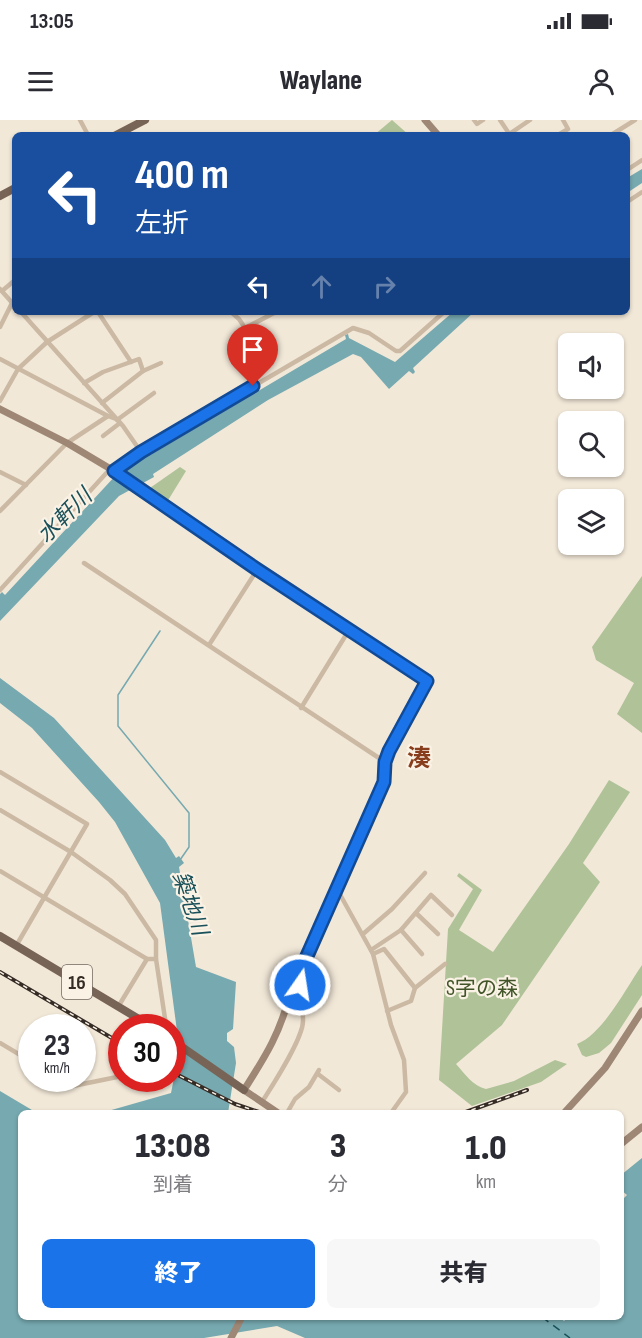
<!DOCTYPE html>
<html lang="ja">
<meta charset="utf-8">
<style>
:root{--surface:#fff;--page:#f7f7f7;--text:#2b2b33;--muted:#7c7c81;--accent:#1a73e8}
body{margin:0;font-family:"Sofia Sans Condensed","Noto Sans JP",sans-serif;background:var(--page);color:var(--text);height:100vh;display:flex;flex-direction:column;font-size:22px;white-space:nowrap}
*{box-sizing:border-box;margin:0}
p{font-size:20px;color:var(--muted)}
.icon{flex:none;width:33px;height:33px;fill:none;stroke:currentColor;stroke-width:2;stroke-linecap:round;stroke-linejoin:round}
.map{position:relative;flex:1;overflow:hidden}
.sheet{position:absolute;left:18px;top:990px;width:606px;height:210px;display:flex;flex-direction:column;background:var(--surface);border-radius:9px;box-shadow:0 2px 4px #0004}
.sheet>*{flex:none}
.banner{position:absolute;left:12px;top:12px;width:618px;height:183px;border-radius:9px;box-shadow:0 2px 4px #0004;background:#1a4fa0;color:#fff;overflow:hidden}
.tools{position:absolute;left:558px;top:213px;display:grid;gap:12px}
.tools a{display:grid;place-items:center;width:66px;height:66px;border-radius:9px;background:var(--surface);box-shadow:0 2px 4px #0004;font-size:30px}
.speed{position:absolute;left:18px;top:894px;display:flex;gap:12px;font-size:30px;font-weight:700;text-align:center}
.speed>*{display:grid;place-content:center;width:78px;height:78px;border-radius:50%;background:var(--surface);box-shadow:0 2px 4px #0004;line-height:1}
.speed small{font-size:15px;font-weight:400}
.speed .limit{border:9px solid #d22;background:#fff;color:#111}
.pin{position:absolute;display:grid;place-items:center;width:51px;height:51px;color:#fff;margin:-62px -26px;border-radius:50% 50% 50% 0;rotate:-45deg;box-shadow:0 0 6px #0007}
.pin .icon{rotate:45deg}
.me{position:absolute;width:66px;margin:-33px;rotate:13deg;stroke-linejoin:round;filter:drop-shadow(0 0 4px #0008)}
.turn{display:flex;align-items:center;gap:21px;height:126px;padding:0 24px;font-size:27px}
.turn .icon{width:78px;height:78px;stroke-width:2.5}
.turn b{display:block;font-size:42px;line-height:51px}
.lanes{display:flex;align-items:center;height:57px;padding:0 24px;background:#0003;justify-content:center;gap:30px;direction:ltr}
.lanes .off{opacity:.35}
.eta{display:flex;justify-content:space-evenly;align-items:center;height:102px;text-align:center}
.eta b{font-size:36px;font-weight:800;line-height:42px}
.primary-button{display:flex;gap:12px;margin-top:auto;padding:12px 24px}
.primary-button a{flex:1;height:69px;border-radius:9px;background:var(--accent);color:#fff;font-size:24px;font-weight:800;line-height:69px;text-align:center}
.primary-button a+a{background:var(--page);color:var(--text)}
.status{display:flex;justify-content:space-between;align-items:center;height:42px;padding:0 30px;background:var(--surface);direction:ltr}
.status svg{height:16px;fill:currentColor}
header{display:flex;justify-content:space-between;align-items:center;height:78px;padding:0 24px;background:var(--surface);font-size:27px;font-weight:800}
.map>svg:first-child{display:block}
</style>
<div class="status"><b>13:05</b><svg viewBox="0 0 49 12"><path d="M0 12V9h3v3zM5 12V6h3v6zM10 12V3h3v9zM15 12V0h3v12zM26 1h20v11H26zM47 4h2v5h-2z"/></svg></div>
<header><svg class="icon" aria-label="menu" viewBox="0 0 24 24"><path d="M4 6h16M4 12h16M4 18h16"/></svg>Waylane<svg class="icon" aria-label="person" viewBox="0 0 24 24"><circle cx="12" cy="8" r="4"/><path d="M4 21q1-7 8-7t8 7"/></svg></header>
<div class="map">
<svg width="642" height="1218" viewBox="0 0 642 1218">
<rect width="100%" height="100%" fill="#f2e8d8"/>
<g fill="#b0c298">
<polygon points="392,0 409,15 374,15"/>
<polygon points="180,347 186,351 167,382 147,370"/>
<polygon points="642,456 642,613 617,594 634,563 596,540 592,527"/>
<path d="M 609,660 L 630,672 L 583,743 L 600,762 L 502,905 L 456,944 C 465,954 473,966 486,969 L 514,961 L 555,940 L 567,944 L 541,962 L 472,986 L 439,960 L 448,809 L 473,769 L 457,756 L 459,753 L 482,770 L 459,810 L 493,832 L 569,724 Z"/>
<path d="M 642,845 L 642,875 L 611,923 L 599,933 L 586,937 L 582,935 L 577,924 C 603,914 626,868 642,845 Z"/>
</g>
<g fill="#76a9b0">
<polygon points="642,49 642,63 627,73 627,58"/>
<polygon points="453,192 474,192 413,248 415,252 413,254 409,251 389,269 361,237 353,234 268,280 153,354 154,357 119,376 0,501 0,474 2,472 5,475 117,354 138,340 138,336 145,332 150,335 346,219 345,215 348,214 349,218 395,242"/>
<polygon points="0,558 54,598 165,720 176,738 179,736 184,743 179,747 196,847 236,862 233,909 227,913 227,921 234,927 236,943 228,993 101,993 171,973 178,938 177,911 160,783 115,702 99,682 32,608 0,583"/>
<polygon points="0,971 37,993 21,993 21,1197 559,1197 564,1201 568,1197 621,1197 621,1081 627,1075 621,1070 621,1055 642,1038 642,1218 305,1218 277,1206 204,1218 0,1218"/>
</g>
<g fill="none" stroke-linecap="round" stroke-linejoin="round">
<polyline stroke="#76a9b0" stroke-width="1.5" points="160,511 118,575 118,606 189,693 189,727 180,740"/>
<polyline stroke="#1a5059" stroke-width="1.5" stroke-dasharray="8 6" stroke-linecap="butt" points="542,1197 570,1218"/>
<g stroke="#cbb9a4" stroke-width="4.5">
<polyline points="80,0 88,15"/>
<polyline points="474,0 477,4 483,0"/>
<polyline points="500,0 510,15"/>
<polyline points="508,15 530,0"/>
<polyline points="558,15 568,9 563,0"/>
<polyline points="611,15 635,0"/>
<polyline points="627,50 642,40"/>
<polyline points="627,82 642,72"/>
<polyline points="0,169 15,186"/>
<polyline points="2,171 15,160"/>
<polyline points="21,192 123,306 141,332"/>
<polyline points="98,192 131,242"/>
<polyline points="231,192 239,199 245,208 274,193 282,192"/>
<polyline points="0,207 12,183"/>
<polyline points="0,239 108,296"/>
<polyline points="84,263 103,252 139,239 143,251"/>
<polyline points="0,281 18,249 47,222 94,192"/>
<polyline points="102,283 143,251 161,243"/>
<polyline points="117,300 154,273"/>
<polyline points="103,316 120,303"/>
<polyline points="114,351 141,332 353,208 369,213 396,231 400,231 444,192"/>
<polyline points="0,352 26,365"/>
<polyline points="0,391 67,323 108,296 116,299"/>
<polyline points="84,443 385,642"/>
<polyline points="0,470 110,349"/>
<polyline points="209,525 257,450"/>
<polyline points="301,588 349,510"/>
<polyline points="0,652 87,704 16,826"/>
<polyline points="0,690 71,732 110,760 125,774 156,820 156,839 166,905 164,908"/>
<polyline points="0,751 147,839"/>
<polyline points="337,769 373,834 391,905 404,940 406,972 391,993"/>
<polyline points="416,793 438,814"/>
<polyline points="401,810 422,834"/>
<polyline points="363,814 392,789 425,753"/>
<polyline points="371,830 401,810 431,775 452,795"/>
<polyline points="373,834 384,829 415,868"/>
<polyline points="118,887 147,839 156,839"/>
<polyline points="387,891 411,881 415,868 445,844"/>
<polyline points="0,923 32,942"/>
<polyline points="318,954 339,970"/>
<polyline points="60,958 73,966 122,956"/>
<path d="M 262,982 C 272,966 303,919 303,901 C 303,885 299,870 301,853"/>
<polyline points="287,993 295,979 309,967 319,950"/>
</g>
<g stroke="#9e8775" stroke-width="7">
<polyline points="425,0 438,15"/>
<path d="M 0,289 L 67,323 L 114,351 L 258,450 L 427,561 L 389,631 L 385,642 L 384,662 L 291,871 C 280,913 267,934 244,970 L 278,993"/>
<polyline points="564,993 605,948 642,891"/>
<polyline points="621,1024 642,1007"/>
<polyline points="231,1218 242,1197"/>
</g>
<g stroke="#786456" stroke-width="8">
<polyline points="116,15 145,0"/>
<polyline points="0,76 15,68"/>
<polyline points="0,816 154,908"/>
<polyline points="172,920 244,970"/>
</g>
<g stroke="#362c26" stroke-width="4">
<g id="rail">
<polyline points="0,852 122,924"/>
<polyline points="172,952 235,984 262,993"/>
<polyline points="463,993 527,970"/>
</g>
</g>
<use href="#rail" stroke="#faf2e5" stroke-width="1.5" stroke-dasharray="4.5" stroke-linecap="butt"/>
</g>
<g fill="none" stroke-linecap="round" stroke-linejoin="round">
<g stroke="#114b97" stroke-width="15">
<polyline id="route" points="253,266 141,332 114,351 258,450 427,561 389,631 385,642 384,662 303,845 300,865"/>
</g>
<use href="#route" stroke="#1a73e8" stroke-width="10"/>
</g>
<g text-anchor="middle" stroke-width="4.5" stroke-linejoin="round" paint-order="stroke">
<rect fill="#faf2e5" stroke="#71675f" stroke-width="1.5" x="62" y="845" width="30" height="34" rx="4.5"/>
<g font-size="20" font-weight="bold" fill="#362c26">
<text x="77" y="869">16</text>
</g>
<g font-size="21" fill="#415529" stroke="#faf2e5">
<text x="482" y="875">S字の森</text>
</g>
<g font-size="22" font-style="italic" fill="#1a5059" stroke="#faf2e5">
<text transform="translate(64 395) rotate(-45)" y="8">水軒川</text>
<text transform="translate(191 783) rotate(71)" y="8">築地川</text>
</g>
<g font-size="24" font-weight="bold" fill="#883e1c" stroke="#faf2e5">
<text x="419" y="646">湊</text>
</g>
</g>
</svg>
<div class="tools">
<a><svg class="icon" aria-label="sound" viewBox="0 0 24 24"><path d="M4 9h4l5-4v14l-5-4H4zM17 9q2 3 0 6"/></svg></a>
<a><svg class="icon" aria-label="search" viewBox="0 0 24 24"><circle cx="10" cy="10" r="6"/><path d="M15 15l6 6"/></svg></a>
<a><svg class="icon" aria-label="layers" viewBox="0 0 24 24"><path d="M12 4l9 5-9 5-9-5zM3 14l9 5 9-5"/></svg></a>
</div>
<div class="speed"><div>23<small>km/h</small></div><div class="limit">30</div></div>
<div class="pin" style="left:253px;top:266px;background:#d93025"><svg class="icon" aria-label="arrive" viewBox="0 0 24 24"><path d="M6 21V4h12l-3 4 3 4H6"/></svg></div>
<svg class="me" style="left:300px;top:865px" viewBox="-20 -20 40 40"><circle r="17" fill="#1a73e8" stroke="#fff" stroke-width="3"/><path d="M0-11L8 9 0 5-8 9z" fill="#fff"/></svg>
<div class="banner">
<div class="turn"><svg class="icon" aria-label="left" viewBox="0 0 24 24"><path d="M17 20v-9H6M10 6l-5 5 5 5"/></svg><div><b>400 m</b>左折</div></div>
<div class="lanes"><svg class="icon" aria-label="left" viewBox="0 0 24 24"><path d="M17 20v-9H6M10 6l-5 5 5 5"/></svg><svg class="icon off" aria-label="ahead" viewBox="0 0 24 24"><path d="M12 20V5M6 11l6-6 6 6"/></svg><svg class="icon off" aria-label="right" viewBox="0 0 24 24"><path d="M7 20v-9h11M14 6l5 5-5 5"/></svg></div>
</div>
<section class="sheet">
<div class="eta">
<div><b>13:08</b><p>到着</p></div>
<div><b>3</b><p>分</p></div>
<div><b>1.0</b><p>km</p></div>
</div>
<div class="primary-button"><a>終了</a><a>共有</a></div>
</section>
</div>
